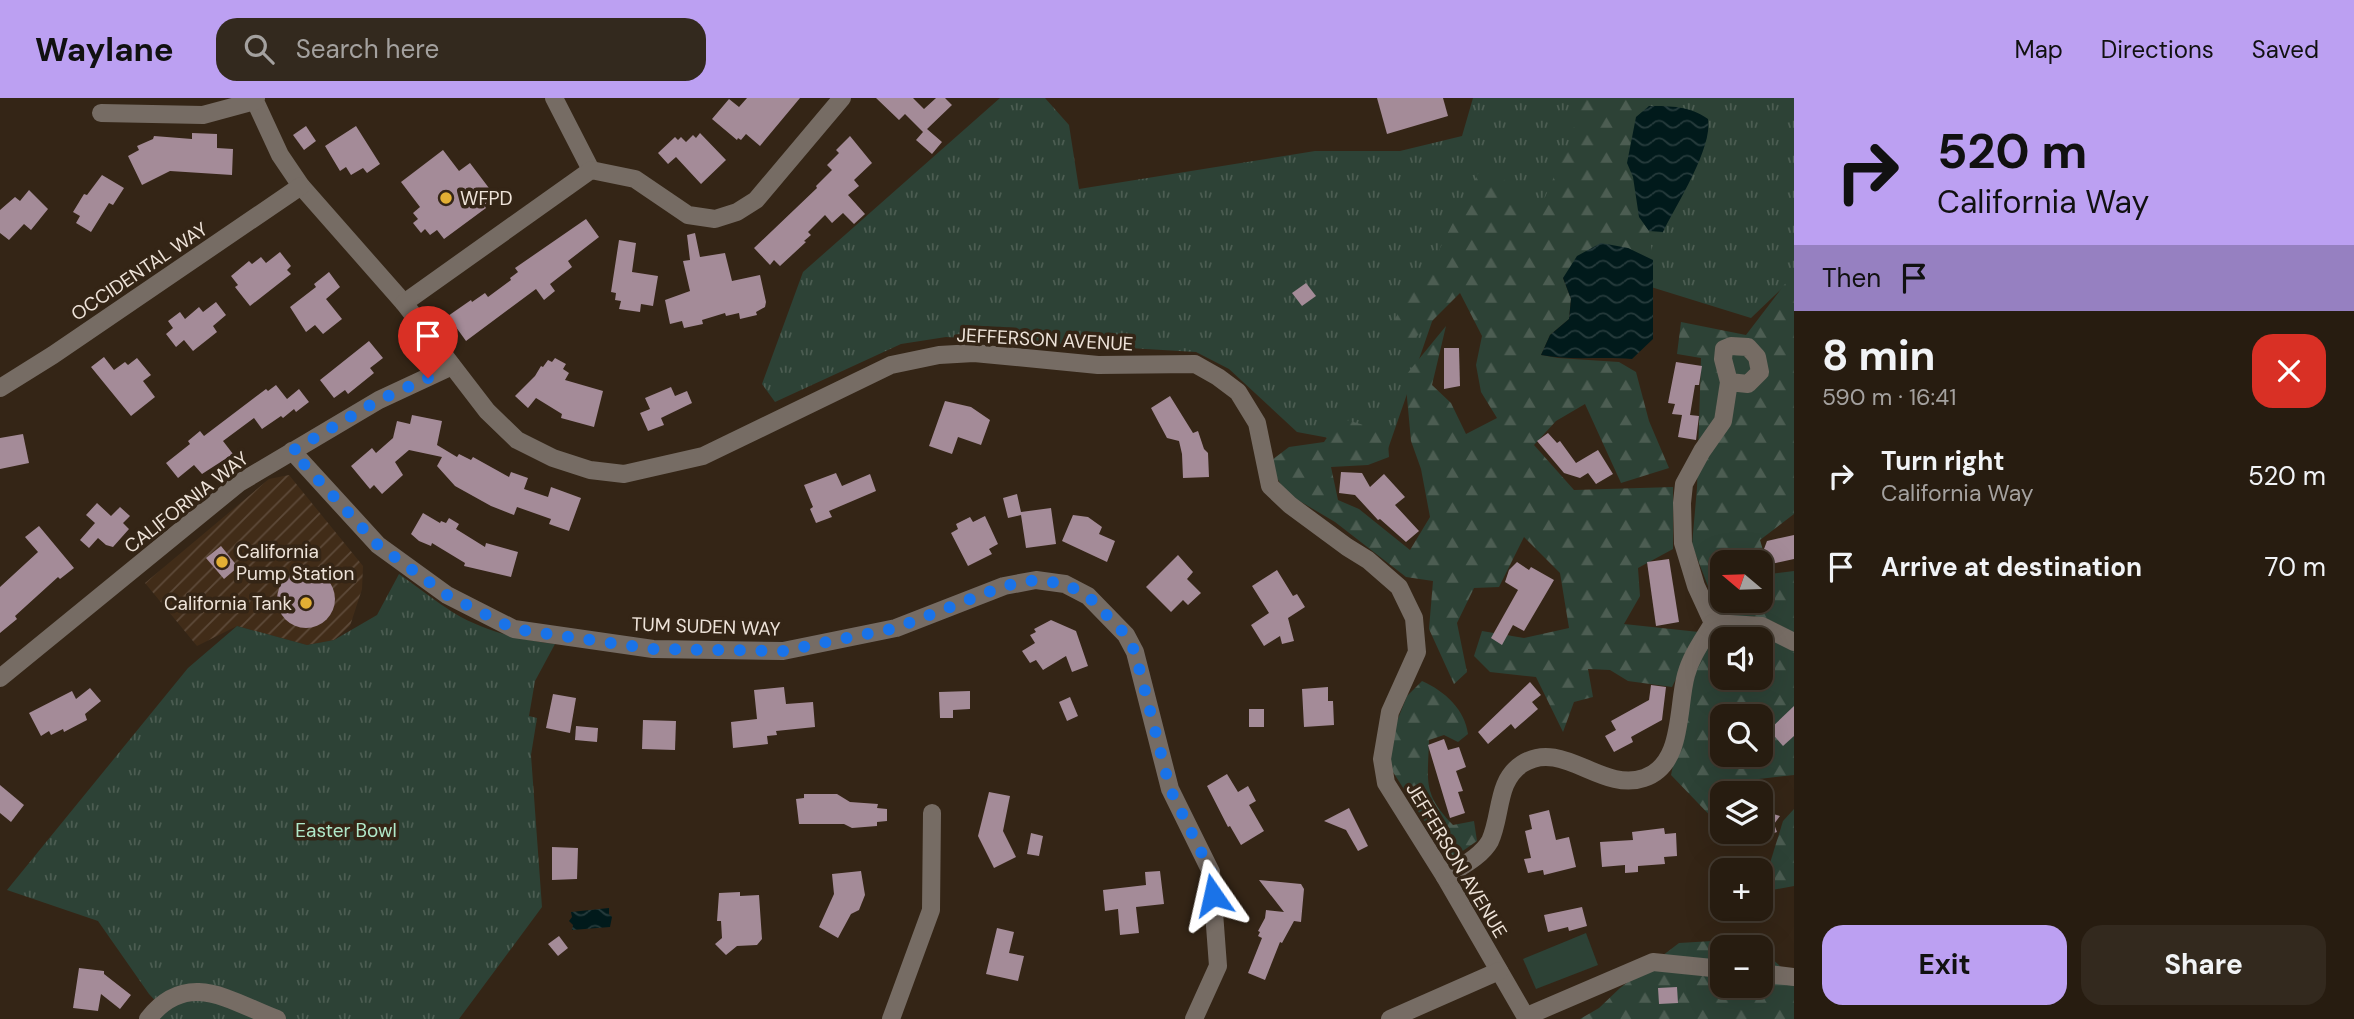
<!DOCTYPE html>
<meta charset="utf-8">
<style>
:root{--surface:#271c10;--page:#33291e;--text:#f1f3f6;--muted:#a4a19f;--line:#433a30;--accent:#bca0f2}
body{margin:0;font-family:"DM Sans",sans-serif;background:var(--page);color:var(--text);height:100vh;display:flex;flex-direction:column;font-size:26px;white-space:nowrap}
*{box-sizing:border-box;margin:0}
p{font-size:23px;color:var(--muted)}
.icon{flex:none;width:38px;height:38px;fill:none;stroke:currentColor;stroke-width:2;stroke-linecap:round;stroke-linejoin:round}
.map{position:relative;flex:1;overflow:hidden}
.side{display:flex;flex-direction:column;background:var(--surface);width:560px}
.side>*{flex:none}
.guide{background:#bca0f2;color:#111;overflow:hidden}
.needle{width:46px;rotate:289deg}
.tools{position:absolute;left:1710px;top:452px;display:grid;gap:14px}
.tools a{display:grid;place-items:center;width:63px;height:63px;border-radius:14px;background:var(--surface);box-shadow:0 7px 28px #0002,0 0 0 2px var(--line);font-size:35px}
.pin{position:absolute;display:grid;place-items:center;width:60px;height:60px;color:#fff;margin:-72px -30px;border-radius:50% 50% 50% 0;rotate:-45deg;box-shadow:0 0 7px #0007}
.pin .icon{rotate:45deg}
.me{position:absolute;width:77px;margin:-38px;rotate:349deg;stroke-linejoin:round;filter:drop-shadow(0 0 5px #0008)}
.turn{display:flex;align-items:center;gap:24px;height:147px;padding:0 28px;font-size:32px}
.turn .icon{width:91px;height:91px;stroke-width:2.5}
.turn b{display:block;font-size:49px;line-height:60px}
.then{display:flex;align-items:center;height:66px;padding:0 28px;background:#0003;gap:14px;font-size:26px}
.round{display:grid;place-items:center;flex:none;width:74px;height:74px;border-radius:21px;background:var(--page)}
.head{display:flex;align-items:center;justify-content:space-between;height:119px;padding:0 28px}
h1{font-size:42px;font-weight:700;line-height:52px}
.primary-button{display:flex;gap:14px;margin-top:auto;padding:14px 28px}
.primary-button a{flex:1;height:80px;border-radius:21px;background:var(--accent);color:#111;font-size:28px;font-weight:700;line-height:80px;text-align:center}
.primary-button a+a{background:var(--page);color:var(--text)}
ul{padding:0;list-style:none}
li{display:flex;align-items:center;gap:21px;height:91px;padding:0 28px}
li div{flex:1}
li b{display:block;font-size:26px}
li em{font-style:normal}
header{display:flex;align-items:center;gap:42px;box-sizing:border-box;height:98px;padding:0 35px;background:var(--accent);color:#111}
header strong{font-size:33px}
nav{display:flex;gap:38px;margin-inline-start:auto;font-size:24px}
.search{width:490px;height:63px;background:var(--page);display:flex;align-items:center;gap:18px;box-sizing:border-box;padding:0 24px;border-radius:21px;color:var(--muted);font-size:26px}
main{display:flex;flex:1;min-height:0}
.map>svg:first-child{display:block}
</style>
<header>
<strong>Waylane</strong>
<div class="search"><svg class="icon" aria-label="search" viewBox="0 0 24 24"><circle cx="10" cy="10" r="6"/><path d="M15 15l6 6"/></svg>Search here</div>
<nav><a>Map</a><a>Directions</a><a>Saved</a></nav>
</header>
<main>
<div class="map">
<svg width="1794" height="921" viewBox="0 0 1794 921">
<defs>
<pattern id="industrial-furrows" width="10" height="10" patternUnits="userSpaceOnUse" patternTransform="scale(1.75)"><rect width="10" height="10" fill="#412c18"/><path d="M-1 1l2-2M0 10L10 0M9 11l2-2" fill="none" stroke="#5d4a39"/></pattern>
<pattern id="grass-tufts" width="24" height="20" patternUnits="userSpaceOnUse" patternTransform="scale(1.75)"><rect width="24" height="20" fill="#2d4236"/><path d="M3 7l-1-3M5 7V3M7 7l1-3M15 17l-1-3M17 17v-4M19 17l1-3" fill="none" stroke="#4c5d52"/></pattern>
<pattern id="forest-firs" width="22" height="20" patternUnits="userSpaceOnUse" patternTransform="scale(1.75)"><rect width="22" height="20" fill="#2d4236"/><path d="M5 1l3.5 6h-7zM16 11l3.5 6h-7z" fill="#4c5d52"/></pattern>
<pattern id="water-waves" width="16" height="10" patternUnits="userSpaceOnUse" patternTransform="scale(1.75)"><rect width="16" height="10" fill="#011a1b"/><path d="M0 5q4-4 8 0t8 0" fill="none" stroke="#263b3c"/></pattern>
</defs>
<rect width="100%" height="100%" fill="#342516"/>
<polygon fill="url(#industrial-furrows)" points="289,377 363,468 362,491 350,528 334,542 307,547 237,528 197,548 145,485 269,381"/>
<g fill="url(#grass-tufts)">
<polygon points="1000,0 1045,0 1069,27 1079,91 1315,53 1400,53 1462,38 1473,0 1794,0 1794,179 1751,220 1464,131 1388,351 1297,334 1229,271 1196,254 946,239 901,246 775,304 762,286 803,174"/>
<path d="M 399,476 C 418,489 435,503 454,515 C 484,533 521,542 555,546 L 535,583 L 529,618 L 537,620 L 531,657 L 542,809 L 459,921 L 157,921 L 165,913 L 149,896 L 98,823 L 7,792 L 188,570 L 237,528 L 307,547 L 334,542 L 377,517 Z"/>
</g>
<g fill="url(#forest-firs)" fill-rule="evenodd">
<polygon points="1583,0 1648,0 1649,8 1636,19 1627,65 1633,79 1639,119 1649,133 1653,162 1628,150 1563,180 1571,201 1569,221 1550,237 1541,257 1558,260 1619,264 1636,274 1649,323 1669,370 1621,385 1585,306 1556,323 1534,347 1574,392 1673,389 1673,451 1638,470 1640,498 1624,526 1699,534 1672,589 1628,583 1610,572 1588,571 1593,599 1574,604 1563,634 1536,579 1490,574 1474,558 1482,533 1524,540 1569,530 1560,475 1524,439 1499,489 1474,490 1457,525 1467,574 1454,586 1429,531 1433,483 1406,479 1335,424 1286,395 1268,365 1289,349 1324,344 1340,320 1367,328 1387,329 1389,359 1368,367 1331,369 1338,402 1359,411 1410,452 1430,419 1421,371 1411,343 1405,278 1446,228 1432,287 1451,305 1466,336 1497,320 1481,294 1476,267 1482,238 1460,195 1405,250 1392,225 1436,158 1481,70 1501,77 1517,101 1542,106 1569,45"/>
<path d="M 1794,174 L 1794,416 L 1760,442 L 1770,476 L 1794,473 L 1794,536 C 1765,516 1756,517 1720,519 L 1692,447 L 1697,390 L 1701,260 L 1677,256 L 1681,224 L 1746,237 ZM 1722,464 L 1760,464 L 1760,502 L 1722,502 Z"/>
<path d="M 1716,534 L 1759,538 L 1794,551 L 1794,677 L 1759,681 L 1730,695 L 1722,695 L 1722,730 L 1671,677 L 1692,577 ZM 1722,541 L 1760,541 L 1760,579 L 1722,579 ZM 1722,618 L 1760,618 L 1760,656 L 1722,656 Z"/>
<path d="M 1422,583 C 1445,593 1465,612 1468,636 L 1458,644 L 1444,637 L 1429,642 C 1428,684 1422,695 1453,727 L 1474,723 L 1477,743 L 1454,759 L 1427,727 L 1391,671 L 1389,650 L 1397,623 L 1407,598 Z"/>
<polygon points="1794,711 1794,788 1761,794 1783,723"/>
<polygon points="1729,842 1745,849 1722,849 1722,887 1760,887 1761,855 1769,858 1794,881 1794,921 1580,921 1599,910 1620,890 1679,845"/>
</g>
<polygon fill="#2d4236" points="1586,835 1598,867 1536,891 1523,861"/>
<g fill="url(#water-waves)">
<path d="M 1649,8 C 1671,8 1690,8 1708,21 C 1713,50 1676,107 1663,134 L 1649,133 L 1639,119 L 1633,79 L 1627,65 L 1636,19 Z"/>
<path d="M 1601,145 L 1628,150 L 1653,162 L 1653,241 L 1632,261 C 1602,258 1571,263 1541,257 L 1550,237 L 1569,221 L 1571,201 L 1563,180 L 1577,158 Z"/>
<polygon points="609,810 609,816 612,819 610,829 572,832 573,827 569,823 572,819 571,814"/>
</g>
<g fill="#a48b98">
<polygon points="747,0 800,0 760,48 746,36 741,42 738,40 737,42 712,21 729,1 739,9"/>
<polygon points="876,0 913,0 924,11 936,0 945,0 952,7 927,31 942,44 932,56 916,42 923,34 905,16 899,22"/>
<polygon points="1377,0 1443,0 1448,18 1387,36"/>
<polygon points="306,28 316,43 304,52 293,37"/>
<polygon points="356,28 380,66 367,75 363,70 351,77 346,69 340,73 325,48"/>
<polygon points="192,35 217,36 217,50 233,51 232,77 170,73 142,87 128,58 139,52 137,48 153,41 154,38 192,41"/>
<polygon points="700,35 726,62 701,86 676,59 668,66 658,55 675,39 678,42 681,39 686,44 693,37 696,40"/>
<polygon points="850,38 872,65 854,82 859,88 848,97 865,116 854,126 843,115 832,125 825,117 808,134 811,137 804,143 806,144 780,168 774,162 770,167 754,150 817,90 816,88 832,72 827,67 839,55 836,52"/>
<polygon points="443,52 459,73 470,65 495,98 484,107 486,110 444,141 437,132 430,137 425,131 421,135 413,125 418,121 413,115 420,109 401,84"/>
<polygon points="102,77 124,90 113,107 109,105 91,134 76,125 80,118 73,114 84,96 87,97"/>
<polygon points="29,92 48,111 31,132 24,126 9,142 0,135 0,112 15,99 20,103"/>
<polygon points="586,121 599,139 568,163 572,169 550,186 555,193 544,202 536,191 466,243 448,218 471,202 472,204 485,195 488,199 511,182 510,180 518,174 515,170"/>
<polygon points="695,135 700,159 725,155 732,183 760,177 766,204 765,209 756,214 757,217 740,221 739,215 726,218 725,215 702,222 703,226 684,230 682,223 670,226 665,202 690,193 683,163 690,162 687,137"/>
<polygon points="619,142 636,145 632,174 658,178 653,208 641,206 640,214 619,211 621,203 615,202 616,195 611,194"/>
<polygon points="280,154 291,168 287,172 291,176 250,208 235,189 238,187 231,178 249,163 252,166 261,159 266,165"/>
<polygon points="329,174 340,189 326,201 342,221 323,236 315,227 306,234 290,209 316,189 314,186"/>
<polygon points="1306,185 1316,198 1302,208 1292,195"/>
<polygon points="216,204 226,217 213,228 217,234 193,253 184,242 176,249 166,236 173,230 168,223 180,214 185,221 199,209 203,214"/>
<polygon points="369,243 383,260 370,270 374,275 348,296 345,292 334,300 320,282"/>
<polygon points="1444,250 1459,250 1460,288 1444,291"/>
<polygon points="104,259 114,272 125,264 128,267 137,260 151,277 143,283 155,299 131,318 91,269"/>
<polygon points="555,260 566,266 563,271 569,275 565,282 603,293 594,329 561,320 562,316 536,300 528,310 515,298 535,278 541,268 543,269 548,262 552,264"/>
<polygon points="1676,264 1702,268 1699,287 1695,287 1690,317 1699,318 1696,342 1678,339 1682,317 1672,316 1675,306 1668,305"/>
<polygon points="276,287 287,301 299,291 309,304 296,314 294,311 283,320 281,318 262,331 254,320 223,343 233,356 202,376 194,367 178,380 166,365 190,346 188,343 200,333 204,338 266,291 268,293"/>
<polygon points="671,289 675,298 687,293 692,305 661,320 664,327 648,333 640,315 650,311 645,300"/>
<polygon points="1170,298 1193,335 1198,333 1204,351 1208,355 1209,379 1183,380 1182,356 1179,343 1167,340 1151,310"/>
<polygon points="945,303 971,309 990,322 981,347 958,339 952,356 929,348"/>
<polygon points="412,317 442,323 437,347 457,359 459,356 471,362 473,359 509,379 511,374 528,380 524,391 548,399 551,389 581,400 569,433 549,426 551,421 517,409 514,417 491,408 455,388 437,368 442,359 409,352 395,364 403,377 382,396 374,387 370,391 351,368 372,350 376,355 393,340 397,323 410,326"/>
<polygon points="1548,335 1557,345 1560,343 1576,365 1598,352 1613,376 1596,386 1588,375 1580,380 1564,375 1537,343"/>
<polygon points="23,336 29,365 0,371 0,340"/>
<polygon points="1341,374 1362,375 1370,389 1384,376 1405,399 1395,407 1419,433 1406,444 1380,421 1378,422 1355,397 1339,395"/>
<polygon points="836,375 842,388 870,376 876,393 829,413 832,419 816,425 810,411 813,409 804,387"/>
<polygon points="1017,396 1021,414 1051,410 1056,446 1026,450 1021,417 1008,420 1003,400"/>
<polygon points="97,405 111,418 120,409 130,418 123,425 129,431 113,449 106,447 98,440 89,450 80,442 95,425 86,417"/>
<polygon points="423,415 440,425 441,423 446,425 449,420 459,426 456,431 485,449 486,445 518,454 511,479 464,468 465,465 432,445 431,448 419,443 411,436"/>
<polygon points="1073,417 1088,419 1102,429 1099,436 1115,443 1107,464 1062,443"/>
<polygon points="985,418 998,446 989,451 992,456 968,468 951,435 958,431 956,426 970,419 973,424"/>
<polygon points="39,428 74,470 60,481 58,479 15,518 17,521 0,535 0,489 38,454 25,439"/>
<polygon points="1794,437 1794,461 1767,467 1764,451 1767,443"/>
<polygon points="221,448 238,469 224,481 206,460"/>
<polygon points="1178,457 1193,474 1187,481 1201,495 1188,507 1183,502 1171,514 1146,489"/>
<polygon points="1669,461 1679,524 1656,528 1647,464"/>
<polygon points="1517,464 1529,472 1531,469 1554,482 1524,533 1513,527 1502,547 1491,540 1518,492 1505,484 1509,472"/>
<polygon points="1277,472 1293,498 1297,496 1305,509 1288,520 1294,543 1282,546 1280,538 1264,548 1251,527 1269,515 1252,488"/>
<circle cx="306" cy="501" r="29"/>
<polygon points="1051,522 1076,533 1088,568 1072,574 1066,558 1043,572 1036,562 1030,565 1022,553 1035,545 1030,537 1036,534 1034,531"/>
<polygon points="1530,584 1541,597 1532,604 1538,611 1515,631 1511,626 1488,646 1478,634"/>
<polygon points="1651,587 1666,589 1662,622 1631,639 1633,644 1614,654 1605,638 1616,632 1611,623 1649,602"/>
<polygon points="784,589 786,606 813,604 815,629 776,633 777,637 767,638 768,646 733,650 731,624 757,621 754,592"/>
<polygon points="1328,589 1328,603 1333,603 1334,627 1304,629 1302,591"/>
<polygon points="90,590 101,603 85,616 87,622 64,634 63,631 51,637 49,633 41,638 29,615 72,593 76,601"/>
<polygon points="970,593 970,611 953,612 953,620 940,620 939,594"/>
<polygon points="553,596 576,600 570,635 546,630"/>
<polygon points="1070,599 1078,618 1067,623 1059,604"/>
<polygon points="1794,608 1794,638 1783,648 1769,632"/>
<rect x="1249" y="611" width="15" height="18"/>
<polygon points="643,622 676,623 675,652 642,651"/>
<polygon points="576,628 598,630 597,644 575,642"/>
<polygon points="1444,641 1448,652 1459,649 1466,669 1456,673 1463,693 1458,694 1465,715 1450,720 1428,647"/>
<polygon points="1227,676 1238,694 1248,688 1256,703 1249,707 1264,733 1241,747 1230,728 1228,729 1207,688"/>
<polygon points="0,687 24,707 11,724 0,715"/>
<polygon points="989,694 1010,698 1003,733 1016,759 994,770 978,738"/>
<polygon points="804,696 837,696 850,704 878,706 877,710 887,711 887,723 877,724 877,728 852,730 844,726 799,726 796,701 804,700"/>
<polygon points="1349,710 1368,748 1358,753 1346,732 1324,723"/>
<polygon points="1549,712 1556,742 1569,739 1576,769 1544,777 1543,772 1528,775 1524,761 1531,760 1525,733 1532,731 1529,717"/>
<polygon points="1760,712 1780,718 1774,726 1777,734 1760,740"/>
<polygon points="1664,730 1665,736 1676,735 1677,758 1664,759 1665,766 1638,768 1638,774 1625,775 1625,767 1602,769 1600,744 1633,742 1632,734"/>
<polygon points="1031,735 1043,738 1039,758 1027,756"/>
<polygon points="552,749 578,750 577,781 552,782"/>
<polygon points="861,773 865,797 859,812 851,816 838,840 819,829 834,796 832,776"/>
<polygon points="1160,773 1164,806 1136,809 1139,835 1120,837 1118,811 1105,813 1103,792 1146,787 1145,774"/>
<polygon points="1259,782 1301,786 1304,791 1301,824 1294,823 1282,845 1280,844 1265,882 1248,875 1262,840 1258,838 1260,834 1258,833 1265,820 1266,812 1284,814"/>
<polygon points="740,794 740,798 759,797 762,841 757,847 737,848 726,857 715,846 722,840 721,823 717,823 719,795"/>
<polygon points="1582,809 1587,828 1569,833 1568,829 1548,834 1544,817"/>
<polygon points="997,830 1014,834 1009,855 1024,858 1018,883 986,876"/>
<polygon points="559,838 568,850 558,858 548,846"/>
<polygon points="79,870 104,873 104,876 131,897 120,911 101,896 98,913 73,910"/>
<polygon points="1677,889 1678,905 1659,906 1658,890"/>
</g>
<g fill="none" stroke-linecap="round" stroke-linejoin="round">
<g stroke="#766c64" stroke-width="18">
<polyline points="256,0 255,3 280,57 301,88 404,205 487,313 517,342 553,360 590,372 624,376 703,358 891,267 939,257 974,255 1098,267 1195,266 1218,279 1238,294 1257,325 1270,388 1290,407 1347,449 1368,462 1399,489 1414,520 1417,554 1390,614 1382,661 1386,685 1445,779 1527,921"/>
<polyline points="554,0 591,72"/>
<polyline points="101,15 203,17 255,3"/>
<polyline points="404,205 591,72 635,81 688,117 715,121 737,114 756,102 842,0"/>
<polyline points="0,290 53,257 301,88"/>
<polyline points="292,353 378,447 447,497 514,531 653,551 783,553 896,530 1004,488 1036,482 1065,486 1088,498 1126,537 1135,554 1170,691 1211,774 1218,868 1194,921"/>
<polyline points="1713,525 1696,488 1683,445 1682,405 1684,386 1702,353 1723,323 1729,284 1723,261 1724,251 1731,248 1748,249 1757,259 1760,274 1748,286 1729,284"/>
<polyline points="0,580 239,385 379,302 452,268"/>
<path d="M 1445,779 C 1460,769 1481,759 1490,743 C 1502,717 1496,683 1522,666 C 1562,640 1602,695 1644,680 C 1684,667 1677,609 1686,577 C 1691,558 1703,542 1713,525 L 1762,528 L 1794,544"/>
<polyline points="1760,875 1794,879"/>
<polyline points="1527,918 1653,864 1722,871"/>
<path d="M 148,921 C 188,870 231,904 277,921"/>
<polyline points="891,921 931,812 932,715"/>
<polyline points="1390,921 1499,873"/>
</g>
</g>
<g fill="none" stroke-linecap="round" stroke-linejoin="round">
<polyline stroke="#1a73e8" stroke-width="12" stroke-dasharray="0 21.6" points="428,280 379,302 292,353 378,447 447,497 514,531 653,551 783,553 896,530 1004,488 1036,482 1065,486 1088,498 1126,537 1135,554 1170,691 1211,774 1213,797"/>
</g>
<g fill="#e2af34" stroke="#342516" stroke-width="2.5">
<circle cx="446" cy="100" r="7"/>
<circle cx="222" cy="464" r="7"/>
<circle cx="306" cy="505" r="7"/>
</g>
<g text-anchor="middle" stroke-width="7" stroke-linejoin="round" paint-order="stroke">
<g font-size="19" fill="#eee3d9" stroke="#342516" text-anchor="start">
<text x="460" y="107">WFPD</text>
<text x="236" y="460">California<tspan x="236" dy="22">Pump Station</tspan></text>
<text x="292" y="512" text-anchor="end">California Tank</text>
</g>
<g font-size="19" fill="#eee3d9" stroke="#342516">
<text transform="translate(139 173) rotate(-34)" y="7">OCCIDENTAL WAY</text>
<text transform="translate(1045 241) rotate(3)" y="7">JEFFERSON AVENUE</text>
<text transform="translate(186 404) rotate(-38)" y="7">CALIFORNIA WAY</text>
<text transform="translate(706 528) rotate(2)" y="7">TUM SUDEN WAY</text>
<text transform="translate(1457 762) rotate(59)" y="7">JEFFERSON AVENUE</text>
</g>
<g font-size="19" fill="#b0e8c9" stroke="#342516">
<text x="346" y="739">Easter Bowl</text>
</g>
</g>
</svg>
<div class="tools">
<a><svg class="needle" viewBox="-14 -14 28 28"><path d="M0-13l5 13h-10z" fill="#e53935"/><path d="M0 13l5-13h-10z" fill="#a4a19f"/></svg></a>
<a><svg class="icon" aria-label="sound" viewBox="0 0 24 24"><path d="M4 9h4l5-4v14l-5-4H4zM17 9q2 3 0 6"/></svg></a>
<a><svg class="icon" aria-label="search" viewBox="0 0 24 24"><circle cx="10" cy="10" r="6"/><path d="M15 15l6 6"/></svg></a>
<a><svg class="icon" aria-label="layers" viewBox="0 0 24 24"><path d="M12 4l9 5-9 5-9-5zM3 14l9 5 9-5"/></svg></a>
<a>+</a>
<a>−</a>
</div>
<div class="pin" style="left:428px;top:280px;background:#d93025"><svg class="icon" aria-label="arrive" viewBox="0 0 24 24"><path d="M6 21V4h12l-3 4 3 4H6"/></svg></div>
<svg class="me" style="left:1213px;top:797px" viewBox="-20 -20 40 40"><path d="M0-17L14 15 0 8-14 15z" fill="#1a73e8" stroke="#fff" stroke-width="4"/></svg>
</div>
<section class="side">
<div class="guide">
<div class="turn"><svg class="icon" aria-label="right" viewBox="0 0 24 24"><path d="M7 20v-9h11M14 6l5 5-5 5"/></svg><div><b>520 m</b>California Way</div></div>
<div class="then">Then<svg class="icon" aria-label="arrive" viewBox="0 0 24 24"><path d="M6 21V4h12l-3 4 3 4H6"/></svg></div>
</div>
<div class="head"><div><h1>8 min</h1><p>590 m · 16:41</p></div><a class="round" style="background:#d93025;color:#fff"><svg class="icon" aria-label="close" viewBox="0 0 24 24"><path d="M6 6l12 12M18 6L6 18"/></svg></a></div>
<ul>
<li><svg class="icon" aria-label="right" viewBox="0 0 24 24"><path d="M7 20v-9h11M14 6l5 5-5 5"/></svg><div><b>Turn right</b><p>California Way</p></div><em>520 m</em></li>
<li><svg class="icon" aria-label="arrive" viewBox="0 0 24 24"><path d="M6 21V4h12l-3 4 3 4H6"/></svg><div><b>Arrive at destination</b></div><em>70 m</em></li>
</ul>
<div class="primary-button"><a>Exit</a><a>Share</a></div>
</section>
</main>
